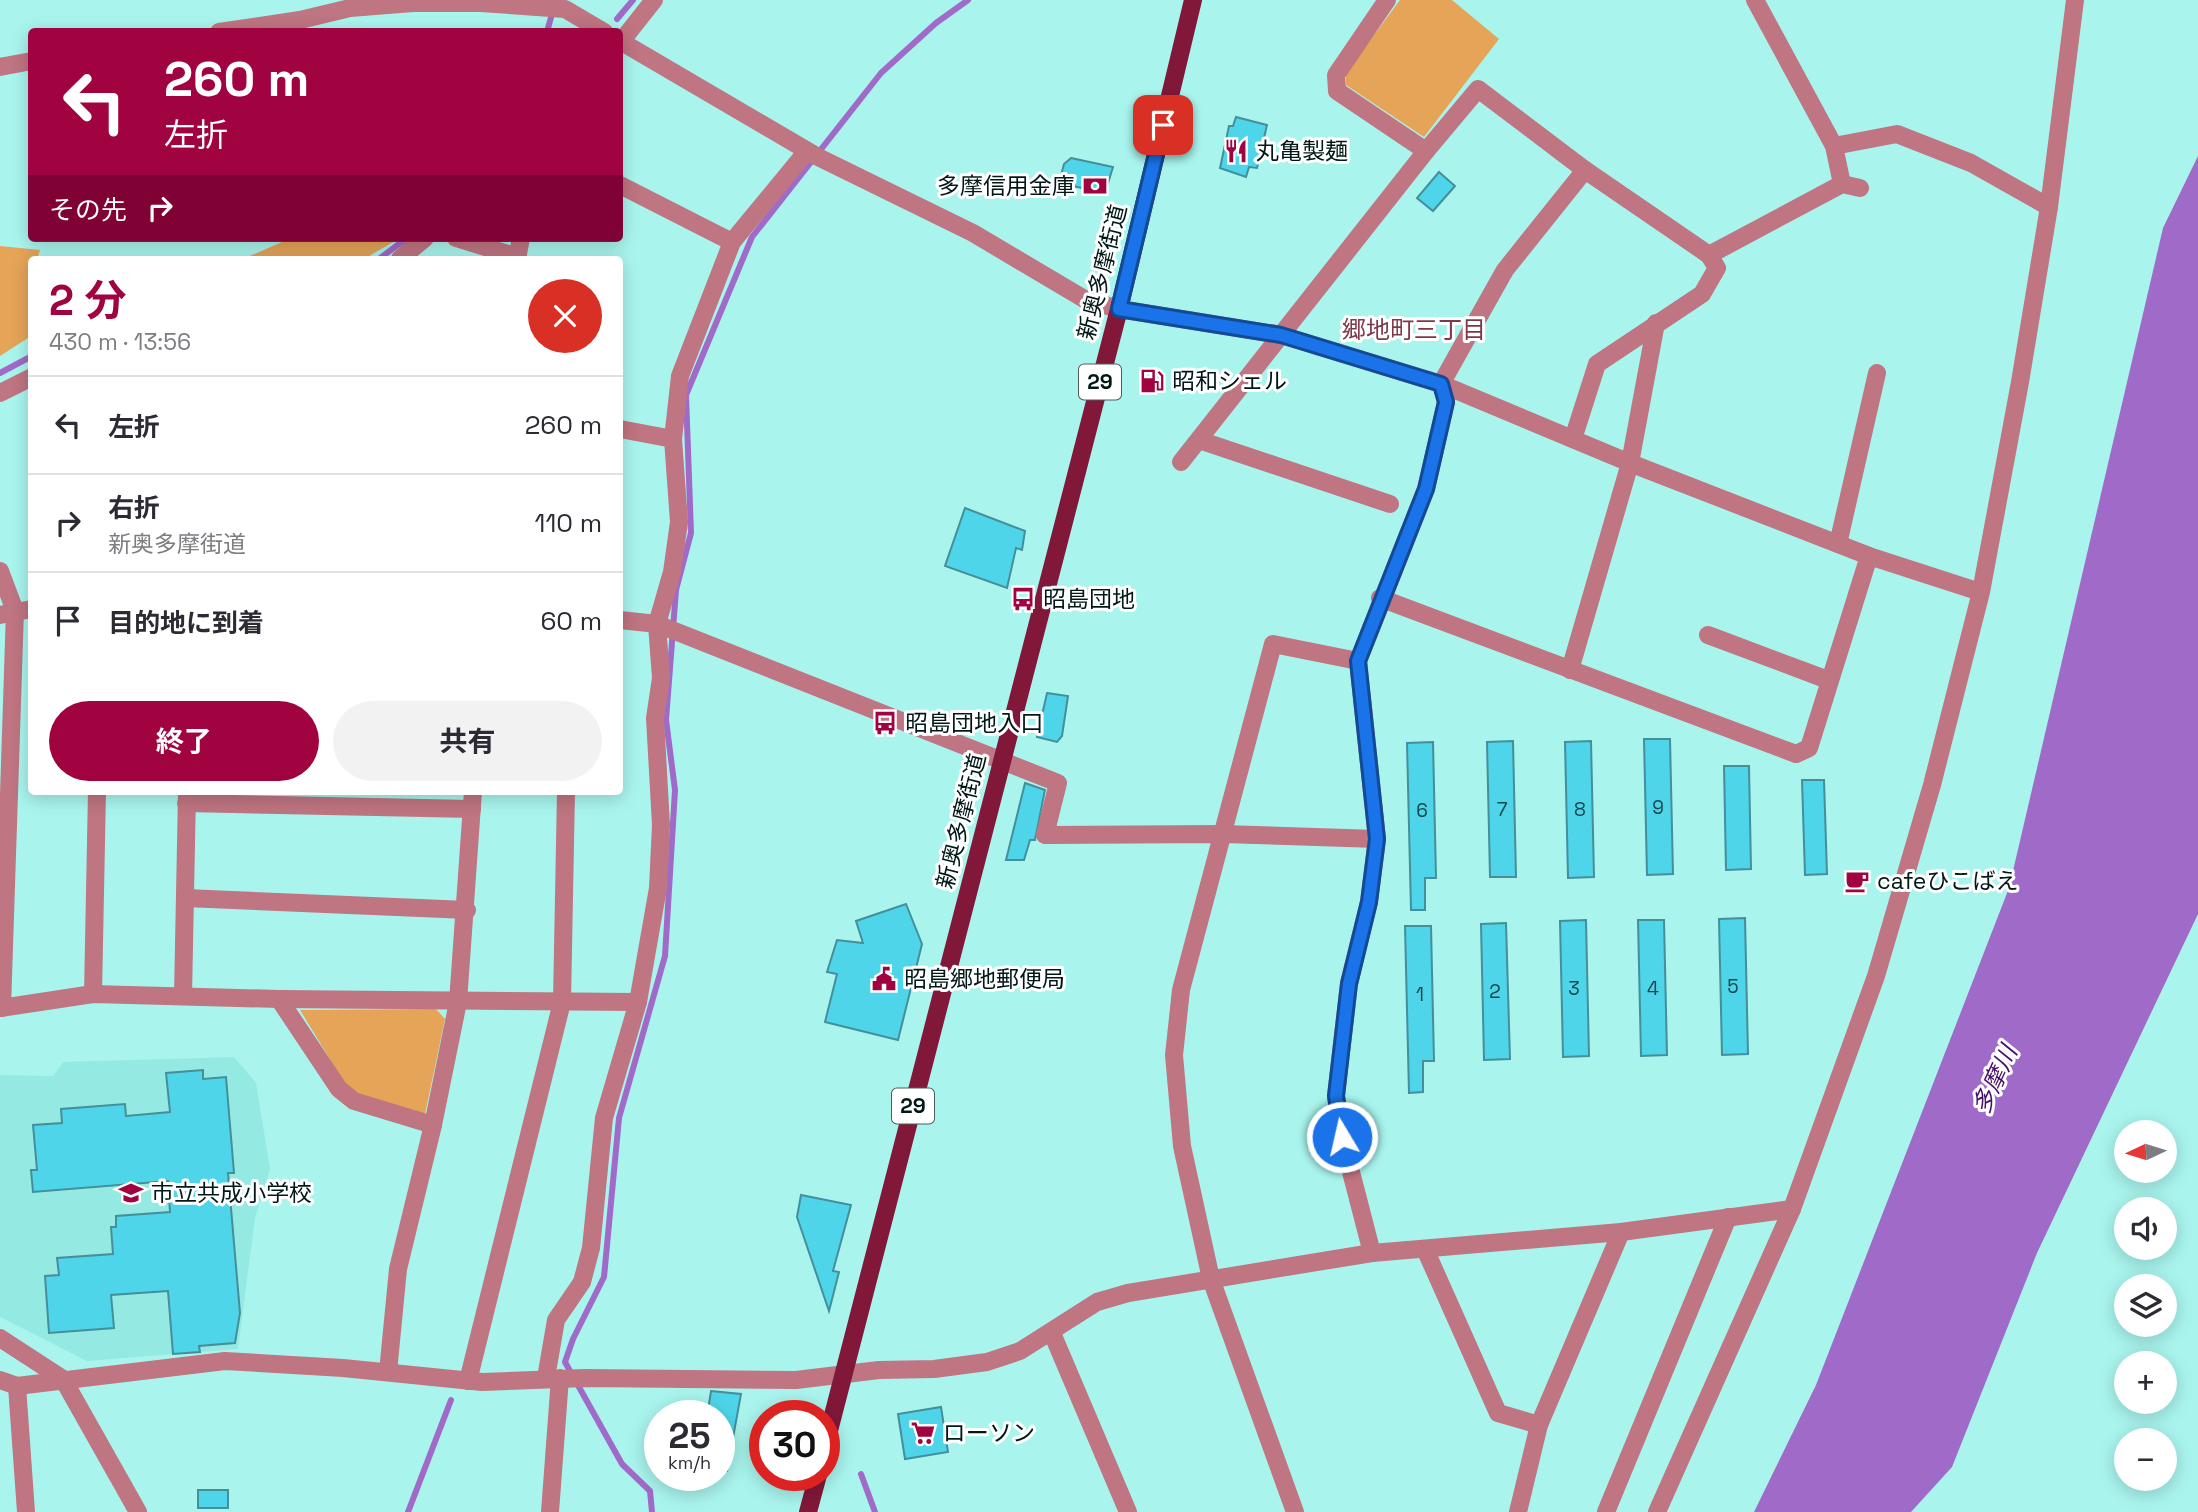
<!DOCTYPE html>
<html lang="ja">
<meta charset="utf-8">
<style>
:root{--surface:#fff;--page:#f2f2f3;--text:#2b2b33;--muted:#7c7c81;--line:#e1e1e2;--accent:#a10341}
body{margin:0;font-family:"Space Grotesk","Noto Sans JP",sans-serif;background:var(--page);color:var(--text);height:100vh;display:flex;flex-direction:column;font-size:26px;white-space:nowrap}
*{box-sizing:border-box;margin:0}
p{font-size:23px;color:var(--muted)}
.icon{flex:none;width:38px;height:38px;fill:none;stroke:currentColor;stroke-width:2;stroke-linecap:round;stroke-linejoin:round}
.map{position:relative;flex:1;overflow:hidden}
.panel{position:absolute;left:28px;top:256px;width:595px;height:539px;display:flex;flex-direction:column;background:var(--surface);border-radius:7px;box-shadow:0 4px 18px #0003}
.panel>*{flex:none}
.top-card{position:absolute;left:28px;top:28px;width:595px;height:214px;border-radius:7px;box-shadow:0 4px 18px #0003;background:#a10341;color:#fff;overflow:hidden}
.needle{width:46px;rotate:266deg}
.tools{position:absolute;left:2114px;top:1120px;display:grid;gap:14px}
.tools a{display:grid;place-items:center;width:63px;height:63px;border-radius:50%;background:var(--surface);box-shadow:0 4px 18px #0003;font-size:35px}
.speed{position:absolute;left:644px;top:1400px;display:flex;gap:14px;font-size:35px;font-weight:700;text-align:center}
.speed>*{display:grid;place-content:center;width:91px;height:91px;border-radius:50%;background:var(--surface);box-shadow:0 4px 18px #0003;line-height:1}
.speed small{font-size:18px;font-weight:400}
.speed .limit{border:10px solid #d22;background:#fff;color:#111}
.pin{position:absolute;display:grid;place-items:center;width:60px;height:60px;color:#fff;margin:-30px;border-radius:14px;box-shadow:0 4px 10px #0006}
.me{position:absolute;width:77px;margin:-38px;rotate:351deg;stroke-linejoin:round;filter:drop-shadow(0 0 5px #0008)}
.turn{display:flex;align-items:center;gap:24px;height:147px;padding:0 21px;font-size:32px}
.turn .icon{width:91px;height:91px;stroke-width:2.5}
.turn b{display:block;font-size:49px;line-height:60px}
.then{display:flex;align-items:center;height:66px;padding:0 21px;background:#0003;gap:14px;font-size:26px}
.round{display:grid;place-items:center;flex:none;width:74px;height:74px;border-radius:37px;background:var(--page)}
.headline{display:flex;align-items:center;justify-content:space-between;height:119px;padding:0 21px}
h1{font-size:42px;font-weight:700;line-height:52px;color:var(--accent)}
.button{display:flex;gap:14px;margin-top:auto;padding:14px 21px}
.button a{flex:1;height:80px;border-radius:42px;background:var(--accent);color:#fff;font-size:28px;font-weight:700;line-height:80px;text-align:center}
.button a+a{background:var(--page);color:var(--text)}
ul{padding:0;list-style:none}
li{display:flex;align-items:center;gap:21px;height:98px;padding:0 21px;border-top:2px solid var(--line)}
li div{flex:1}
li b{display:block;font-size:26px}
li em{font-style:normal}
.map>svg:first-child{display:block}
</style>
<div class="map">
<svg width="2198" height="1512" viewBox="0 0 2198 1512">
<rect width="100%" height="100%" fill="#a9f5ee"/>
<polygon fill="#94eae3" points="234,1057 256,1083 270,1169 255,1218 238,1349 87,1361 0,1317 0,1075 53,1076 63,1062"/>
<g fill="#e5a458">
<polygon points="1400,0 1452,0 1499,39 1424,137 1346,85 1346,73"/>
<polygon points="291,238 400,238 364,259 243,259"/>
<polygon points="0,246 40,250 37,259 32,259 31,336 0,356"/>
<polygon points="436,1009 445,1019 425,1114 358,1095 345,1084 300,1010"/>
</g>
<polygon fill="#a06ac9" points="2198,156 2198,914 2037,1253 1952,1467 1911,1512 1754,1512 1816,1385 2009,888 2163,228"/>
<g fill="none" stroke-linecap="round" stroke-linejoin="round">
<g stroke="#a06ac9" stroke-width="6">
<polyline points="617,19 633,0"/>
<polyline points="547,32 553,10"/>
<polyline points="379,259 407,238"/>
<polyline points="0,373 32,356"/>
<polyline points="861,1474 875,1512"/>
<polyline points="408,1512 451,1400"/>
<polyline points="652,1512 650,1491 622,1464 565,1362 573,1339 604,1277 619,1118 665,956 675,790 666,720 676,590 691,533 686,395 752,237 881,73 936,23 968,0"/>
</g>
</g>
<g fill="#4ed5e9" stroke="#458e9a" stroke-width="2">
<polygon points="1236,117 1267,125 1257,168 1249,167 1246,177 1220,168 1229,126 1233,126"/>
<polygon points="1071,158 1113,167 1105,193 1059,183 1064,164"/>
<polygon points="1439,172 1455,186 1433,211 1417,198"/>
<polygon points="965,508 1025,531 1022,550 1016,548 1007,588 945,566"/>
<polygon points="1047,693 1068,696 1062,736 1057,742 1037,737"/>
<polygon points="1644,739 1670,739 1673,874 1647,875"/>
<polygon points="1513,741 1516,877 1490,877 1487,742"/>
<polygon points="1591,741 1594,877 1568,878 1565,742"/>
<polygon points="1433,742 1436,878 1425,878 1425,910 1411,910 1407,743"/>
<polygon points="1724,766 1749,766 1751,869 1726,870"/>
<polygon points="1802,780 1824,780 1827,874 1805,875"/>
<polygon points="1025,783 1045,790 1035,840 1030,840 1024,860 1006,860"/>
<polygon points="906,904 922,944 898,1040 825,1022 837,974 827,972 837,940 863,943 856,921"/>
<polygon points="1745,918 1748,1054 1722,1055 1719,919"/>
<polygon points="1586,920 1589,1056 1563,1057 1560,921"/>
<polygon points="1638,920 1664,920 1667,1055 1641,1056"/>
<polygon points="1506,923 1510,1059 1484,1060 1481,924"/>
<polygon points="1405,926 1431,926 1434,1061 1423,1061 1423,1092 1409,1093"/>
<polygon points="203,1070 203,1079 226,1077 234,1173 228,1173 240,1313 235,1343 199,1346 200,1352 173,1354 168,1291 111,1295 114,1328 49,1333 45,1276 59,1275 57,1258 113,1254 111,1227 116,1227 116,1216 170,1212 168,1181 33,1192 31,1170 37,1170 33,1125 62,1123 61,1109 125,1104 126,1116 170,1112 166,1073"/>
<polygon points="801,1195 851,1205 833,1271 839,1272 829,1311 797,1217"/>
<polygon points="711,1391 741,1394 727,1471 719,1470 719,1416 707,1416"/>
<polygon points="941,1407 948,1452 905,1459 898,1414"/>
<rect x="198" y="1490" width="30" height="18"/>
</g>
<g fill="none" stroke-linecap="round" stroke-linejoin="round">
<g stroke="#bf7582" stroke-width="18">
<polyline points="1755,0 1834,146 1842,184"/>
<polyline points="219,32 300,20 350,8 413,3 481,3 565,9 604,32"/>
<polyline points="620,41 818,157 973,233 1086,300 1119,309 1281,335 1441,384 1630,463 1869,556 1974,590"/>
<polyline points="620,43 654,0"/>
<polyline points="0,67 32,61"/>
<polyline points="1834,146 1897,134 1971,163 2049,207"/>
<polyline points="1426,151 1478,89 1585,170"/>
<polyline points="620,185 732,242"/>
<polyline points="456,238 518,257"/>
<polyline points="1709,255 1842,184 1860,188"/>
<polyline points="400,259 425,238"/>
<polyline points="517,259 521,238"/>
<polyline points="0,393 32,377"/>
<polyline points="620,429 673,439"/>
<polyline points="1199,440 1390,504"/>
<polyline points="1181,462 1426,151 1337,91 1336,75 1387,0"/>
<polyline points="1838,544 1877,373"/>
<polyline points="0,571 15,611 2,1008"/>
<polyline points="1380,598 1796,754 1809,748 1869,556"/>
<polyline points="0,615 32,609"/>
<polyline points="620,620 657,624 1058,783 1045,835 1223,834 1377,839"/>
<polyline points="1708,635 1828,680"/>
<polyline points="1570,670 1630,463 1656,323"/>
<polyline points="186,803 472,809"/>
<polyline points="185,898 467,910"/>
<polyline points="93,994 97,791"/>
<polyline points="183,996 187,793"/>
<polyline points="279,999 339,1089 354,1101 433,1125"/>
<polyline points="0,1008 93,994 279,999 638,1002"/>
<polyline points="1425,1249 1498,1413 1539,1425 1621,1232"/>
<polyline points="1372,1253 1342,1137 1336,1096 1349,983 1369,902 1377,839 1358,661 1426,489 1446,402 1441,384 1505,270 1585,170 1709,255 1717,268 1702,294 1597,364 1573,439"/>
<polyline points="1052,1333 1128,1512"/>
<polyline points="0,1338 63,1379 138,1512"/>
<polyline points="388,1372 398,1269 433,1125 458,1002 473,791"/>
<polyline points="546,1378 556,1320 582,1282 591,1248 604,1118 638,1002 658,888 661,825 655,718 661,678 657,624 672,572 679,522 673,439 680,376 732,242 807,151"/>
<polyline points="0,1380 17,1386 225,1361 343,1368 482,1382 585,1378 796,1380 879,1370 934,1369 987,1362 1020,1351 1097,1302 1128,1293 1372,1253 1621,1232 1792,1209"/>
<polyline points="468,1381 562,1002 566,791"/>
<polyline points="17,1386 26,1512"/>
<polyline points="550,1512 560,1378"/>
<polyline points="1295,1512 1211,1279 1182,1146 1174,1055 1181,990 1273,644 1358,661"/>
<polyline points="1518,1512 1539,1425"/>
<polyline points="1606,1512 1728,1217"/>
<polyline points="1657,1512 1792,1209 1876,976 1932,785 1981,592 2020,382 2049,207 2075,0"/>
</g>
<g stroke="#821839" stroke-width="18">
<polyline points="824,1450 1119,309 1193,0"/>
<polyline points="808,1512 818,1475"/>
</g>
</g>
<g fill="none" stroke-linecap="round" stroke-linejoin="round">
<g stroke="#114b97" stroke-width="18">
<polyline id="route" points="1163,125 1119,309 1281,335 1441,384 1446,402 1426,489 1358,661 1377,839 1369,902 1349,984 1336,1096 1342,1137"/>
</g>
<use href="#route" stroke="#1a73e8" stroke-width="12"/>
</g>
<defs>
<g id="restaurant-bare" transform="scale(1.89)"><path d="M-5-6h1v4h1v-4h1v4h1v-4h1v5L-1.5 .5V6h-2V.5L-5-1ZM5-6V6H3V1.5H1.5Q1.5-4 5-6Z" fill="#a10341" stroke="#fff" stroke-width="2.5" paint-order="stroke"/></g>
<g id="bank-bare" transform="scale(1.89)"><path d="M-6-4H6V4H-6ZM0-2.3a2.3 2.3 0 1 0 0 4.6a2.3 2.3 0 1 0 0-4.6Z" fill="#a10341" stroke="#fff" stroke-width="2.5" paint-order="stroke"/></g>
<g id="fuel-bare" transform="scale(1.89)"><path d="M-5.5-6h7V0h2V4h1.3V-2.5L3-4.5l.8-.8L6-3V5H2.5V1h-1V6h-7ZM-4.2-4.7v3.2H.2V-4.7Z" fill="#a10341" stroke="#fff" stroke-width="2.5" paint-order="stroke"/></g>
<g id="bus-bare" transform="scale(1.89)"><path d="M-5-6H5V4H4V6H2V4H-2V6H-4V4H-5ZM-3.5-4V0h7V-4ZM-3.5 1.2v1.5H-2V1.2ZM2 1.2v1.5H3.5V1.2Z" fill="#a10341" stroke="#fff" stroke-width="2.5" paint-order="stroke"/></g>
<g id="cafe-bare" transform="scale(1.89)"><path d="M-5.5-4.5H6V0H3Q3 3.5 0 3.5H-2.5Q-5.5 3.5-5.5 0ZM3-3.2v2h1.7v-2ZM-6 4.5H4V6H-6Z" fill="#a10341" stroke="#fff" stroke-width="2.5" paint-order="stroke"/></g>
<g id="civic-bare" transform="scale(1.89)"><path d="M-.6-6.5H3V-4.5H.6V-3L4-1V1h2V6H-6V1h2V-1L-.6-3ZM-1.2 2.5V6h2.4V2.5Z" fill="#a10341" stroke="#fff" stroke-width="2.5" paint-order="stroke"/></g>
<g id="school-bare" transform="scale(1.89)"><path d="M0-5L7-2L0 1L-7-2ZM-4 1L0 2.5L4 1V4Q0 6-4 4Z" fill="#a10341" stroke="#fff" stroke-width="2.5" paint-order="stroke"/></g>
<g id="supermarket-bare" transform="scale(1.89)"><path d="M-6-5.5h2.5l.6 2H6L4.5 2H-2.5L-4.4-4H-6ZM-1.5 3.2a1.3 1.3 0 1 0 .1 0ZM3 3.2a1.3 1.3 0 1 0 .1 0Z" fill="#a10341" stroke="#fff" stroke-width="2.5" paint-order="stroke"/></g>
</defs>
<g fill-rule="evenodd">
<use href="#restaurant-bare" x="1236" y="151"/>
<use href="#bank-bare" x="1095" y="186"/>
<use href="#fuel-bare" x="1152" y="381"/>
<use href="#bus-bare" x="1023" y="599"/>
<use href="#bus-bare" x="885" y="723"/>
<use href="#cafe-bare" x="1857" y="881"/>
<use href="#civic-bare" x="884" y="979"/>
<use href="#school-bare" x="131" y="1193"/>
<use href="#supermarket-bare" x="923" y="1433"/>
</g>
<g text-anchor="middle" stroke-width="6" stroke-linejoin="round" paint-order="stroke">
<g font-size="19" fill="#14474b">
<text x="1658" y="814">9</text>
<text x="1502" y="816">7</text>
<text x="1580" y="816">8</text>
<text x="1422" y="817">6</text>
<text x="1733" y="993">5</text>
<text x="1574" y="995">3</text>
<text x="1653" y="995">4</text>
<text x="1495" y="998">2</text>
<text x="1420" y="1001">1</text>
</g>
<g fill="#fff" stroke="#4c5d5c" stroke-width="2">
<rect x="1079" y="364.5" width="42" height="35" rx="5"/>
<rect x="892" y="1088.5" width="42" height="35" rx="5"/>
</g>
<g font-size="21" font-weight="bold" fill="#001816">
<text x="1100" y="389">29</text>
<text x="913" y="1113">29</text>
</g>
<g font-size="23" fill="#001816" stroke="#fff" text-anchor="start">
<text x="1256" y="159">丸亀製麺</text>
<text x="1075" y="194" text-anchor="end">多摩信用金庫</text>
<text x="1172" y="389">昭和シェル</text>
<text x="1043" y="607">昭島団地</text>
<text x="905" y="731">昭島団地入口</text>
<text x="1877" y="889">cafeひこばえ</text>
<text x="904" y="987">昭島郷地郵便局</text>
<text x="151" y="1201">市立共成小学校</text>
<text x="943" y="1441">ローソン</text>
</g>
<g font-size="23" fill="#001816" stroke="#fff">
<text transform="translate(1102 272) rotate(-76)" y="8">新奥多摩街道</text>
<text transform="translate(961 821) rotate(-76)" y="8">新奥多摩街道</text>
</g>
<g font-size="24" fill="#7f3847" stroke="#fff">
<text x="1414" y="338">郷地町三丁目</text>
</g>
<g font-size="24" font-style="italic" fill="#460e66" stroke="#fff">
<text transform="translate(1995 1080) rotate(-65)" y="8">多摩川</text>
</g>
</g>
</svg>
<div class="tools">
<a><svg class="needle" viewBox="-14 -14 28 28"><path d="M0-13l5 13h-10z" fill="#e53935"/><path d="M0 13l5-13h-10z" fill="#7c7c81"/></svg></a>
<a><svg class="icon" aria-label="sound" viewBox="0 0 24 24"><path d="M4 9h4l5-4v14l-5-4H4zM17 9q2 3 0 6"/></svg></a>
<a><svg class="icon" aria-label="layers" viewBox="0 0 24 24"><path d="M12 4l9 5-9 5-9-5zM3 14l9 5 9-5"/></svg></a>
<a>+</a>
<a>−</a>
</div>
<div class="speed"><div>25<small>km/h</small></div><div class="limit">30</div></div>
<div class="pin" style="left:1163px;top:125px;background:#d93025"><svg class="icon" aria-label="arrive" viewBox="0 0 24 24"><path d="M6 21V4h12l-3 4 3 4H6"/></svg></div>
<svg class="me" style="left:1342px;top:1137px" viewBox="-20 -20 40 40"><circle r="17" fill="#1a73e8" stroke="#fff" stroke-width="3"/><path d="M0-11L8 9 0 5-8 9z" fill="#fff"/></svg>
<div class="top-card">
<div class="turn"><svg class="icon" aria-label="left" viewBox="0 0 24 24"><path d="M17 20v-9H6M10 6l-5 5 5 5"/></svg><div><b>260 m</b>左折</div></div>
<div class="then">その先<svg class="icon" aria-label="right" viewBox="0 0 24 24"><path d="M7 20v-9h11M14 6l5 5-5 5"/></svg></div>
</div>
<section class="panel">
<div class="headline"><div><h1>2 分</h1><p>430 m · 13:56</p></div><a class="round" style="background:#d93025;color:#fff"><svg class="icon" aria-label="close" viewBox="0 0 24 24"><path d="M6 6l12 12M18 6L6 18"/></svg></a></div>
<ul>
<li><svg class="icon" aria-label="left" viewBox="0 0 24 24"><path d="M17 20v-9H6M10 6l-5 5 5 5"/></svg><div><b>左折</b></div><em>260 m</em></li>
<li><svg class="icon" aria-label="right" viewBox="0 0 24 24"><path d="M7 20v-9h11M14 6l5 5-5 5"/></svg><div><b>右折</b><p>新奥多摩街道</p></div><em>110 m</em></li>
<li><svg class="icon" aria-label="arrive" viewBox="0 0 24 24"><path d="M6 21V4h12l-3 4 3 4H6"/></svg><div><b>目的地に到着</b></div><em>60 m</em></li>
</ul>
<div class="button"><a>終了</a><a>共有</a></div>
</section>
</div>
